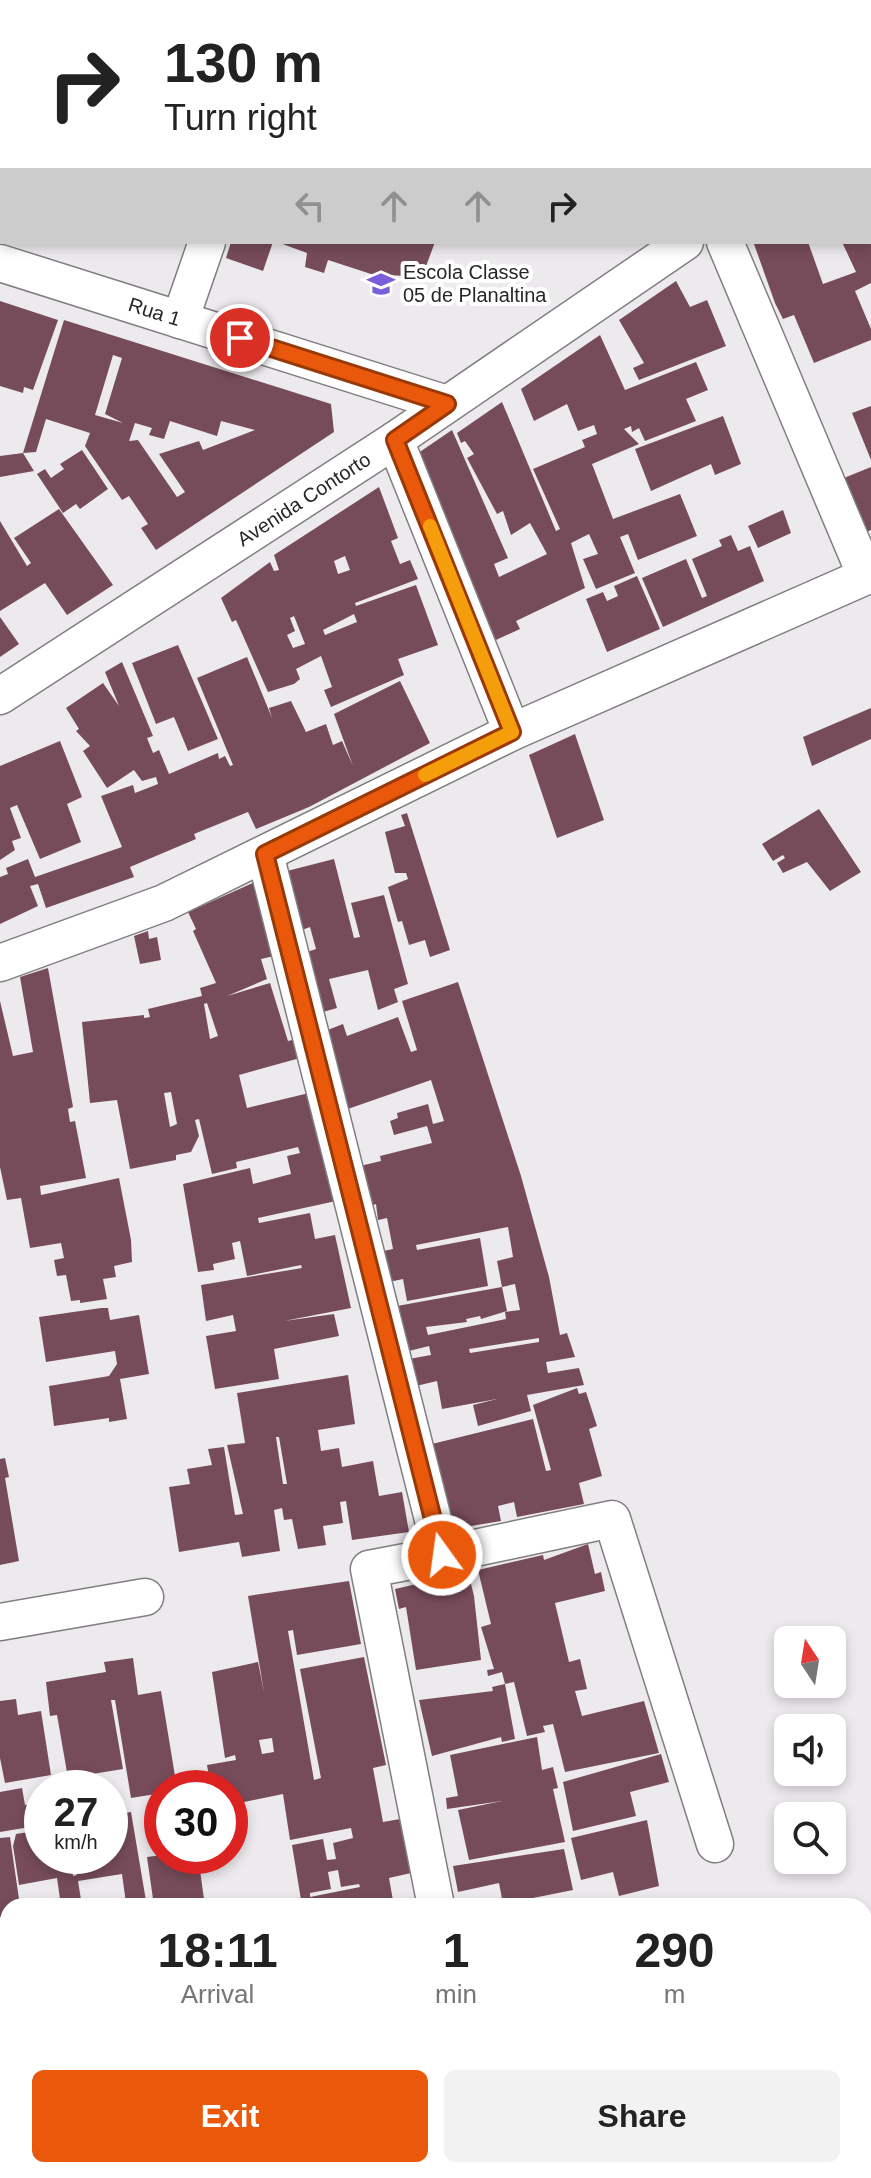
<!DOCTYPE html>
<style>
:root{--surface:#fff;--page:#f2f2f2;--text:#222;--muted:#767676;--accent:#ea580c}
body{margin:0;font-family:Helvetica,sans-serif;background:var(--page);color:var(--text);height:100vh;display:flex;flex-direction:column;font-size:30px;white-space:nowrap}
*{box-sizing:border-box;margin:0}
p{font-size:26px;color:var(--muted)}
.icon{flex:none;width:44px;height:44px;fill:none;stroke:currentColor;stroke-width:2;stroke-linecap:round;stroke-linejoin:round}
.map{position:relative;flex:1;overflow:hidden}
.drawer{position:absolute;left:0px;top:1898px;width:872px;height:280px;display:flex;flex-direction:column;background:var(--surface);border-radius:24px 24px 0 0;box-shadow:0 4px 12px #0003}
.drawer>*{flex:none}
.guide{position:absolute;left:0px;top:0px;width:872px;height:244px;box-shadow:0 4px 12px #0003;background:#fff;color:var(--text);overflow:hidden}
.needle{width:52px;rotate:348deg}
.controls{position:absolute;left:774px;top:1626px;display:grid;gap:16px}
.controls a{display:grid;place-items:center;width:72px;height:72px;border-radius:12px;background:var(--surface);box-shadow:0 4px 12px #0003;font-size:40px}
.speed{position:absolute;left:24px;top:1770px;display:flex;gap:16px;font-size:40px;font-weight:700;text-align:center}
.speed>*{display:grid;place-content:center;width:104px;height:104px;border-radius:50%;background:var(--surface);box-shadow:0 4px 12px #0003;line-height:1}
.speed small{font-size:20px;font-weight:400}
.speed .limit{border:12px solid #d22;background:#fff;color:#111}
.pin{position:absolute;display:grid;place-items:center;width:68px;height:68px;color:#fff;margin:-34px;border:4px solid #fff;border-radius:50%;box-shadow:0 2px 8px #0007}
.me{position:absolute;width:88px;margin:-44px;rotate:346deg;stroke-linejoin:round;filter:drop-shadow(0 0 6px #0008)}
.turn{display:flex;align-items:center;gap:28px;height:168px;padding:0 32px;font-size:36px}
.turn .icon{width:104px;height:104px;stroke-width:2.5}
.turn b{display:block;font-size:56px;line-height:68px}
.lanes{display:flex;align-items:center;height:76px;padding:0 32px;background:#0003;justify-content:center;gap:40px;direction:ltr}
.lanes .off{opacity:.35}
.eta{display:flex;justify-content:space-evenly;align-items:center;height:136px;text-align:center}
.eta b{font-size:48px;font-weight:700;line-height:56px}
.action{display:flex;gap:16px;margin-top:auto;padding:16px 32px}
.action a{flex:1;height:92px;border-radius:12px;background:var(--accent);color:#fff;font-size:32px;font-weight:700;line-height:92px;text-align:center}
.action a+a{background:var(--page);color:var(--text)}
.map>svg:first-child{display:block}
</style>
<div class="map">
<svg width="871" height="2178" viewBox="0 0 871 2178">
<rect width="100%" height="100%" fill="#edeaee"/>
<polygon fill="#d4bedd" points="0,0 219,0 2,2 2,25"/>
<g fill="none" stroke-linecap="round" stroke-linejoin="round">
<g stroke="#8bb4d1" stroke-width="11">
<polyline points="864,1957 871,1949"/>
<polyline points="460,2178 466,2170"/>
</g>
</g>
<g fill="#774c5a" fill-rule="evenodd">
<polygon points="231,242 273,242 263,271 226,258"/>
<polygon points="277,242 435,242 422,277 371,274 328,260 324,273 305,267 307,253"/>
<polygon points="761,242 808,242 823,284 856,272 842,242 871,242 871,283 855,291 871,329 871,340 814,363 794,315 783,319 775,303 754,244"/>
<polygon points="676,281 690,307 707,300 726,346 639,380 633,368 644,363 619,320"/>
<polygon points="0,301 58,320 33,390 24,387 23,393 0,386"/>
<path d="M 64,320 L 331,404 L 334,432 L 156,550 L 141,528 L 148,524 L 129,496 L 122,500 L 85,446 L 90,433 L 46,419 L 36,452 L 23,453 L 34,471 L 0,477 L 0,456 L 23,453 ZM 113,355 L 122,358 L 105,414 L 123,423 L 95,415 ZM 170,421 L 217,436 L 221,421 L 255,430 L 203,450 L 199,441 L 159,454 L 185,492 L 177,497 L 138,440 L 129,441 L 135,423 L 152,428 L 149,435 L 164,439 Z"/>
<polygon points="600,335 625,390 696,362 708,390 686,399 696,421 645,441 639,428 632,432 631,426 624,429 639,444 592,464 613,519 680,494 697,536 638,560 628,534 620,537 635,573 596,589 583,559 598,554 589,534 571,543 585,588 516,621 520,629 485,645 405,462 452,430 508,558 494,564 499,577 547,554 530,523 511,535 503,511 497,514 467,458 474,454 465,441 461,443 457,433 502,402 556,531 560,529 533,469 585,447 582,440 597,434 594,425 578,431 567,404 534,421 521,389"/>
<polygon points="871,406 871,460 852,413"/>
<polygon points="723,416 741,464 715,475 711,464 651,491 635,449"/>
<polygon points="82,450 108,489 80,509 76,504 63,513 37,474 45,469 51,478 64,469 60,464"/>
<polygon points="871,467 871,530 861,534 839,480"/>
<path d="M 379,487 L 398,538 L 391,541 L 400,564 L 410,560 L 418,579 L 355,603 L 356,606 L 416,585 L 438,645 L 398,659 L 404,675 L 331,707 L 324,690 L 332,687 L 321,656 L 296,669 L 300,679 L 294,684 L 268,692 L 236,620 L 232,622 L 221,598 L 270,562 L 274,571 L 279,570 L 274,555 ZM 345,556 L 350,570 L 338,574 L 334,561 ZM 354,614 L 357,622 L 325,635 L 323,630 ZM 294,616 L 305,644 L 293,648 L 287,635 L 295,631 L 290,618 Z"/>
<polygon points="59,509 113,585 67,615 45,583 0,611 0,521 27,566 31,563 14,538"/>
<polygon points="783,510 791,533 758,548 748,526"/>
<polygon points="731,535 738,551 750,546 764,581 663,627 642,578 686,559 702,598 707,596 692,559 722,546 719,540"/>
<polygon points="637,576 660,629 607,652 586,599 603,592 607,601 618,596 614,586"/>
<polygon points="0,617 19,644 0,657"/>
<polygon points="178,645 218,739 188,751 174,717 156,724 132,663"/>
<polygon points="247,657 272,718 269,708 291,701 306,732 326,724 333,745 342,741 353,766 334,714 400,681 430,743 309,807 256,829 248,812 194,834 196,839 130,867 134,877 46,908 38,884 30,886 38,906 0,924 0,877 8,874 6,868 28,859 35,877 122,847 101,796 133,785 135,793 158,784 156,777 142,781 134,770 107,788 83,751 90,746 76,731 79,729 66,708 103,683 119,706 105,672 122,662 153,736 147,738 153,753 159,750 169,774 218,753 219,759 225,756 230,766 233,765 197,678"/>
<polygon points="871,708 871,739 812,766 803,737"/>
<polygon points="575,734 604,820 557,838 529,755"/>
<polygon points="60,741 82,797 67,804 81,842 40,859 17,805 10,808 21,838 12,841 15,850 0,860 0,766"/>
<polygon points="819,809 861,872 830,891 807,862 783,873 777,863 785,858 783,855 773,861 762,844"/>
<polygon points="407,813 450,950 430,957 425,940 409,945 402,921 398,922 388,887 408,879 406,873 395,873 385,832 405,826 401,815"/>
<polygon points="334,859 354,938 360,937 351,903 384,895 408,984 394,989 398,1002 378,1010 368,970 329,979 337,1008 323,1012 307,952 316,949 310,927 302,930 287,871"/>
<path d="M 255,882 L 274,956 L 261,959 L 267,979 L 227,996 L 270,983 L 288,1041 L 296,1039 L 300,1058 L 239,1075 L 247,1108 L 309,1093 L 336,1201 L 258,1218 L 259,1223 L 310,1213 L 315,1239 L 335,1235 L 351,1308 L 284,1321 L 334,1314 L 339,1336 L 274,1349 L 279,1379 L 215,1389 L 206,1336 L 236,1331 L 233,1315 L 206,1321 L 201,1285 L 302,1268 L 301,1265 L 247,1276 L 240,1241 L 232,1243 L 235,1259 L 213,1264 L 214,1270 L 198,1272 L 183,1184 L 250,1168 L 253,1184 L 291,1174 L 287,1156 L 300,1153 L 298,1147 L 236,1162 L 237,1168 L 212,1174 L 199,1119 L 195,1120 L 199,1136 L 191,1152 L 176,1155 L 176,1160 L 130,1169 L 117,1100 L 90,1103 L 82,1022 L 144,1015 L 144,1018 L 150,1017 L 148,1009 L 202,996 L 200,988 L 216,983 L 193,931 L 196,929 L 188,912 ZM 207,1003 L 218,1036 L 210,1039 L 204,1004 ZM 171,1092 L 177,1124 L 170,1127 L 164,1093 Z"/>
<polygon points="148,931 149,939 157,937 161,960 140,964 134,936"/>
<polygon points="48,968 73,1107 68,1109 70,1122 75,1121 86,1178 40,1186 41,1195 119,1178 131,1240 132,1262 114,1266 116,1277 103,1279 107,1299 80,1303 80,1300 71,1301 66,1275 57,1276 54,1260 64,1258 61,1243 30,1248 21,1198 7,1200 0,1167 0,1001 13,1056 33,1052 20,977"/>
<path d="M 458,982 L 521,1176 L 549,1277 L 560,1335 L 567,1333 L 575,1357 L 546,1362 L 548,1373 L 579,1368 L 584,1385 L 527,1395 L 531,1411 L 478,1426 L 473,1405 L 497,1399 L 442,1409 L 437,1381 L 416,1386 L 409,1359 L 431,1355 L 429,1346 L 409,1351 L 397,1306 L 502,1287 L 497,1261 L 513,1257 L 508,1227 L 416,1245 L 417,1250 L 480,1238 L 488,1286 L 407,1301 L 403,1279 L 389,1282 L 383,1251 L 393,1249 L 387,1218 L 378,1220 L 376,1204 L 371,1206 L 360,1166 L 381,1161 L 380,1156 L 432,1143 L 427,1126 L 394,1135 L 390,1121 L 398,1118 L 397,1113 L 428,1104 L 433,1124 L 444,1121 L 431,1080 L 345,1110 L 325,1031 L 343,1024 L 347,1036 L 398,1017 L 411,1052 L 417,1050 L 402,1001 ZM 515,1284 L 520,1310 L 505,1312 L 506,1319 L 428,1335 L 426,1327 L 467,1322 L 466,1319 L 480,1316 L 481,1319 L 507,1311 L 502,1287 ZM 539,1338 L 539,1342 L 470,1353 L 469,1349 Z"/>
<polygon points="101,1308 108,1308 110,1320 139,1315 149,1374 120,1379 127,1419 109,1422 109,1418 54,1426 49,1386 109,1376 117,1364 115,1351 46,1362 39,1317"/>
<path d="M 348,1375 L 355,1424 L 318,1430 L 321,1451 L 339,1448 L 342,1467 L 373,1461 L 379,1496 L 402,1492 L 409,1532 L 352,1540 L 346,1501 L 340,1502 L 343,1523 L 323,1526 L 326,1545 L 298,1549 L 292,1519 L 284,1520 L 282,1508 L 274,1510 L 280,1551 L 242,1557 L 239,1542 L 179,1552 L 169,1487 L 190,1484 L 187,1469 L 212,1465 L 208,1449 L 224,1447 L 235,1515 L 243,1514 L 227,1445 L 245,1443 L 237,1393 ZM 276,1437 L 279,1437 L 287,1484 L 283,1484 Z"/>
<polygon points="577,1388 579,1394 586,1392 597,1426 589,1429 602,1476 579,1483 584,1504 517,1517 514,1502 498,1506 501,1521 453,1529 432,1444 533,1419 546,1471 551,1470 533,1405"/>
<polygon points="5,1458 9,1477 5,1478 19,1561 0,1565 0,1459"/>
<polygon points="588,1544 595,1574 601,1572 605,1591 555,1603 569,1662 580,1659 587,1689 575,1691 582,1716 644,1701 659,1753 565,1772 553,1724 543,1726 545,1732 527,1736 514,1682 505,1684 515,1739 502,1742 501,1737 432,1756 419,1700 493,1691 492,1687 505,1684 502,1672 488,1676 487,1670 494,1669 481,1627 491,1624 478,1570 543,1555 544,1560"/>
<polygon points="468,1572 474,1596 481,1660 416,1670 406,1607 399,1609 395,1589"/>
<path d="M 349,1581 L 361,1644 L 297,1655 L 293,1630 L 288,1631 L 314,1780 L 321,1778 L 300,1669 L 364,1657 L 386,1765 L 373,1768 L 383,1822 L 400,1819 L 411,1873 L 389,1878 L 394,1906 L 302,1906 L 292,1845 L 323,1839 L 327,1860 L 336,1859 L 333,1843 L 353,1838 L 351,1828 L 290,1840 L 283,1794 L 230,1805 L 230,1788 L 211,1788 L 207,1765 L 236,1760 L 235,1755 L 225,1758 L 212,1672 L 258,1662 L 264,1692 L 248,1596 ZM 272,1738 L 274,1752 L 262,1754 L 259,1740 ZM 338,1870 L 341,1887 L 359,1884 L 360,1887 L 310,1897 L 310,1893 L 331,1889 L 328,1872 Z"/>
<polygon points="133,1658 138,1695 161,1691 177,1788 162,1788 162,1793 131,1798 115,1700 111,1700 123,1769 68,1778 57,1715 50,1716 46,1682 106,1672 104,1662"/>
<polygon points="16,1699 18,1715 41,1711 51,1775 5,1783 0,1758 0,1701"/>
<polygon points="537,1737 542,1770 553,1767 558,1788 553,1789 565,1842 469,1860 458,1810 502,1801 447,1809 446,1798 458,1796 450,1755"/>
<polygon points="661,1754 669,1782 630,1792 636,1816 573,1831 563,1782"/>
<polygon points="22,1788 25,1805 39,1803 42,1825 0,1832 0,1792"/>
<polygon points="131,1812 146,1901 126,1903 122,1874 78,1881 82,1906 61,1906 57,1878 19,1885 13,1846 16,1834 42,1830 42,1856 70,1856 73,1876 77,1875 74,1856 110,1856 110,1815"/>
<polygon points="647,1820 659,1886 619,1896 613,1872 581,1880 571,1838"/>
<polygon points="10,1837 20,1906 8,1906 8,1916 0,1917 0,1838"/>
<polygon points="564,1849 573,1890 503,1904 499,1883 458,1892 453,1866"/>
<polygon points="162,1855 198,1856 205,1906 154,1906 147,1857"/>
<polygon points="586,1900 587,1906 558,1906 557,1904"/>
<polygon points="8,2046 8,2144 6,2145 0,2110 0,2047"/>
<polygon points="49,2170 84,2170 84,2172 50,2177"/>
</g>
<g fill="none" stroke-linecap="round" stroke-linejoin="round">
<g stroke="#817e82" stroke-width="39">
<g id="street">
<polyline points="288,2 288,0"/>
<polyline points="870,116 871,115"/>
<polyline points="725,242 866,576"/>
<path id="s1" d="M 0,263 L 447,404"/>
<polyline points="180,320 207,242"/>
<polyline points="395,440 512,732"/>
<path id="s2" d="M 0,696 L 395,440 L 685,242"/>
<polyline points="265,854 442,1555 612,1519 715,1844"/>
<polyline points="0,963 164,903 512,732 871,574"/>
<polyline points="0,1622 145,1597"/>
<polyline points="436,1906 369,1569 442,1555"/>
<polyline points="0,2008 8,2007"/>
</g>
</g>
<use href="#street" stroke="#fff" stroke-width="36"/>
</g>
<g fill="none" stroke-linecap="round" stroke-linejoin="round">
<g stroke="#983908" stroke-width="20">
<polyline id="route" points="240,338 447,404 395,440 512,732 265,854 442,1555"/>
</g>
<use href="#route" stroke="#ea580c" stroke-width="14"/>
<polyline stroke="#f59e0b" stroke-width="14" points="425,775 512,732 430,526"/>
</g>
<defs>
<g id="school-bare" transform="scale(2.16)"><path d="M0-5L7-2L0 1L-7-2ZM-4 1L0 2.5L4 1V4Q0 6-4 4Z" fill="#7a5ed9" stroke="#fff" stroke-width="2.5" paint-order="stroke"/></g>
</defs>
<g fill-rule="evenodd">
<use href="#school-bare" x="381" y="284"/>
</g>
<g text-anchor="middle" stroke-width="8" stroke-linejoin="round" paint-order="stroke">
<g font-size="20" fill="#282728" stroke="#fff" text-anchor="start">
<text x="403" y="279">Escola Classe<tspan x="403" dy="23">05 de Planaltina</tspan></text>
</g>
<g font-size="20" fill="#282728" stroke="#fff">
<text dy="7" stroke="none"><textPath href="#s1" startOffset="162">Rua 1</textPath></text>
<text dy="7" stroke="none"><textPath href="#s2" startOffset="362">Avenida Contorto</textPath></text>
</g>
</g>
</svg>
<div class="controls">
<a><svg class="needle" viewBox="-14 -14 28 28"><path d="M0-13l5 13h-10z" fill="#e53935"/><path d="M0 13l5-13h-10z" fill="#767676"/></svg></a>
<a><svg class="icon" aria-label="sound" viewBox="0 0 24 24"><path d="M4 9h4l5-4v14l-5-4H4zM17 9q2 3 0 6"/></svg></a>
<a><svg class="icon" aria-label="search" viewBox="0 0 24 24"><circle cx="10" cy="10" r="6"/><path d="M15 15l6 6"/></svg></a>
</div>
<div class="speed"><div>27<small>km/h</small></div><div class="limit">30</div></div>
<div class="pin" style="left:240px;top:338px;background:#d93025"><svg class="icon" aria-label="arrive" viewBox="0 0 24 24"><path d="M6 21V4h12l-3 4 3 4H6"/></svg></div>
<svg class="me" style="left:442px;top:1555px" viewBox="-20 -20 40 40"><circle r="17" fill="#ea580c" stroke="#fff" stroke-width="3"/><path d="M0-11L8 9 0 5-8 9z" fill="#fff"/></svg>
<div class="guide">
<div class="turn"><svg class="icon" aria-label="right" viewBox="0 0 24 24"><path d="M7 20v-9h11M14 6l5 5-5 5"/></svg><div><b>130 m</b>Turn right</div></div>
<div class="lanes"><svg class="icon off" aria-label="left" viewBox="0 0 24 24"><path d="M17 20v-9H6M10 6l-5 5 5 5"/></svg><svg class="icon off" aria-label="ahead" viewBox="0 0 24 24"><path d="M12 20V5M6 11l6-6 6 6"/></svg><svg class="icon off" aria-label="ahead" viewBox="0 0 24 24"><path d="M12 20V5M6 11l6-6 6 6"/></svg><svg class="icon" aria-label="right" viewBox="0 0 24 24"><path d="M7 20v-9h11M14 6l5 5-5 5"/></svg></div>
</div>
<section class="drawer">
<div class="eta">
<div><b>18:11</b><p>Arrival</p></div>
<div><b>1</b><p>min</p></div>
<div><b>290</b><p>m</p></div>
</div>
<div class="action"><a>Exit</a><a>Share</a></div>
</section>
</div>
